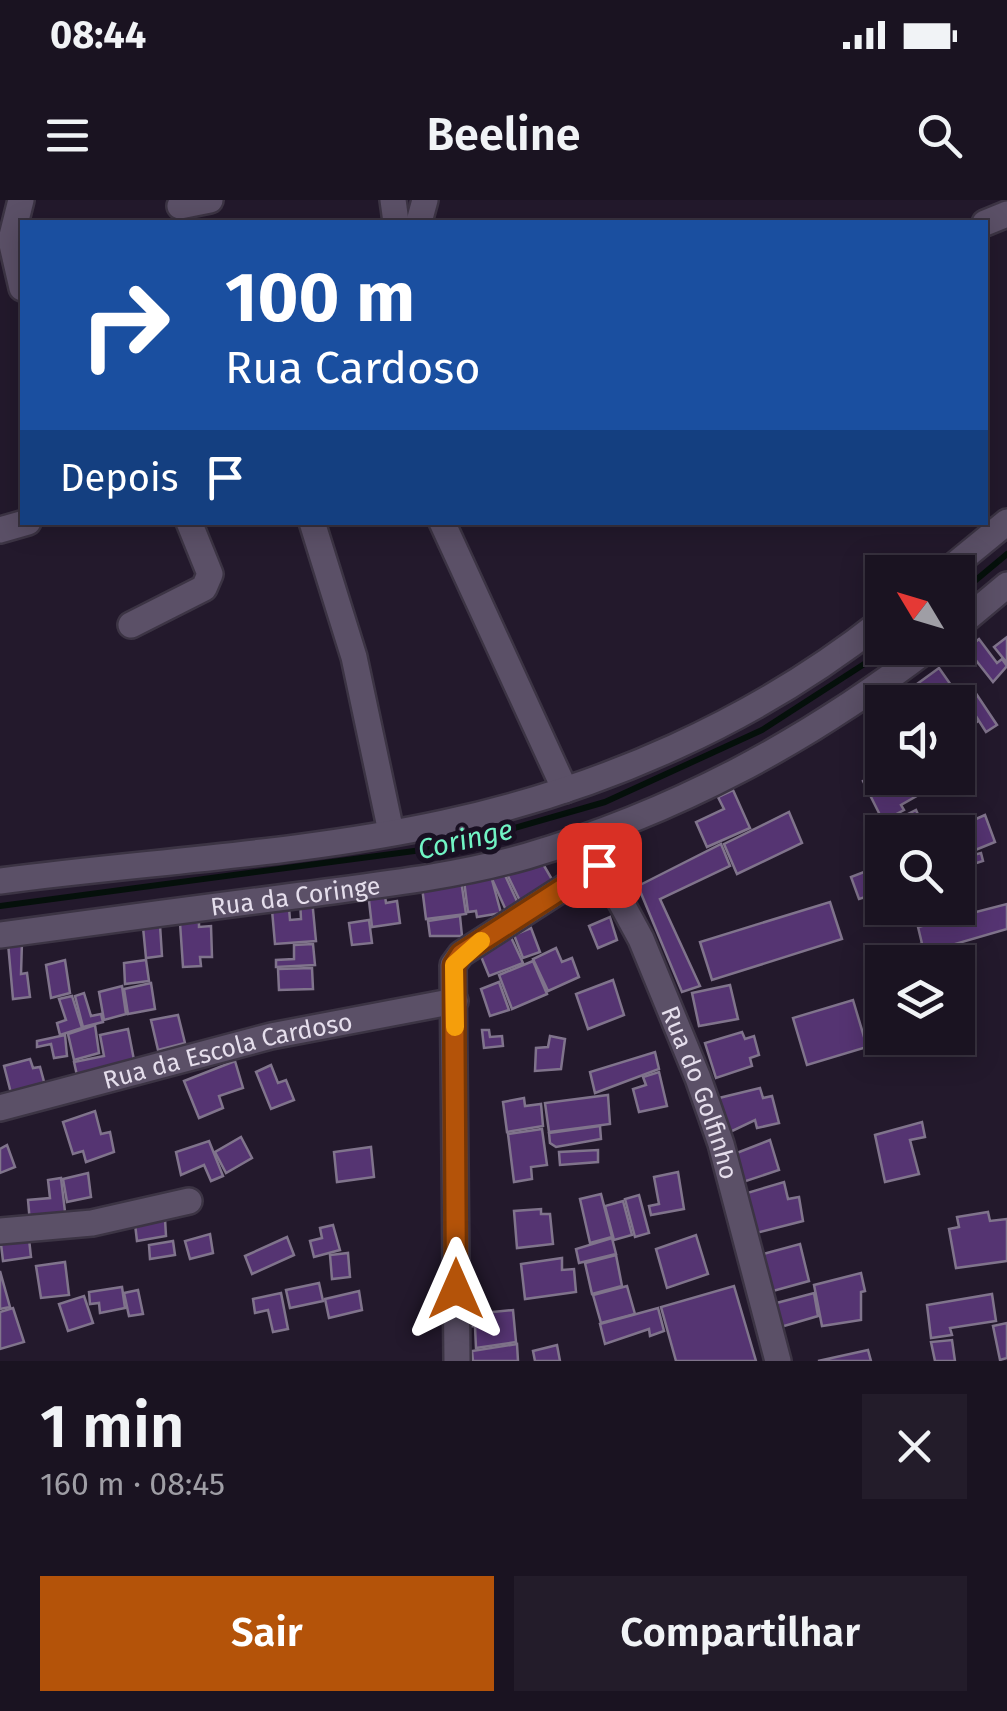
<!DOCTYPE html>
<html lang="pt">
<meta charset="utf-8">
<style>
:root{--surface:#1a1321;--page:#231c2a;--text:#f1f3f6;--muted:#9f9ea5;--line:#38323f;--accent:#b45309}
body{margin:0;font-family:"Fira Sans",sans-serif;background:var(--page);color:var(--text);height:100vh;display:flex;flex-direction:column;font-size:38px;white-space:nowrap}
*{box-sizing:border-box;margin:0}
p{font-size:32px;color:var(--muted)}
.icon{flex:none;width:55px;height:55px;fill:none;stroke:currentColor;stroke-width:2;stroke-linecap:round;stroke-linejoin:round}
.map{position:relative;height:1161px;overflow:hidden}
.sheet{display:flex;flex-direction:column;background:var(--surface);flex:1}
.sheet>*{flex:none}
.hud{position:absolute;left:20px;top:20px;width:968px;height:305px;border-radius:0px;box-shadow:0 5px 25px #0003,0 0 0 2px var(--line);background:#1a4fa0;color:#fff;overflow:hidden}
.needle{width:65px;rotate:308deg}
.buttons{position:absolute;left:865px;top:355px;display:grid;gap:20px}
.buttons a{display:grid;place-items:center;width:110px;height:110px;border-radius:0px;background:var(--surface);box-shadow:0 5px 25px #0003,0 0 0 2px var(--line);font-size:50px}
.pin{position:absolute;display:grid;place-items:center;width:85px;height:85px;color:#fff;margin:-42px;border-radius:20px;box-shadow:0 5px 15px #0006}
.me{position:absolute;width:110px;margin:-55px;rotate:0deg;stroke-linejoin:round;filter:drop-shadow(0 0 8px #0008)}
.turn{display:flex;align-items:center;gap:35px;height:210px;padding:0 40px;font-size:45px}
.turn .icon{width:130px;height:130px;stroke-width:2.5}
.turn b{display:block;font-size:70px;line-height:85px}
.then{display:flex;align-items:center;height:95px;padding:0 40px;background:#0003;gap:20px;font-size:38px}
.round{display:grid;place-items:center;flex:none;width:105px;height:105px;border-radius:0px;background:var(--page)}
.overview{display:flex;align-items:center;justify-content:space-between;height:170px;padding:0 40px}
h1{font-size:60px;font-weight:600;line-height:75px}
.cta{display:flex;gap:20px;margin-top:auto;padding:20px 40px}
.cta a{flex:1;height:115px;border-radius:0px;background:var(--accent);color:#fff;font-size:40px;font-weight:600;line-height:115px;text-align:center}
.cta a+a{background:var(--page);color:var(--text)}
.status{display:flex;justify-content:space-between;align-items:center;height:70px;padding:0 50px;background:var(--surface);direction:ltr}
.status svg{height:28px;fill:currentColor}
header{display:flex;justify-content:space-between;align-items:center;height:130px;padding:0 40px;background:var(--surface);font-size:45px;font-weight:600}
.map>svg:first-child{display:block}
</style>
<div class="status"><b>08:44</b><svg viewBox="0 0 49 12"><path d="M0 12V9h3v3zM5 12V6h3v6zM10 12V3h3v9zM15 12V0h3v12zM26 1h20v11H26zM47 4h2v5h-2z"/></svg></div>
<header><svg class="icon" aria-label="menu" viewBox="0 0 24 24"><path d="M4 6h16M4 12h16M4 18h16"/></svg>Beeline<svg class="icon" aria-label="search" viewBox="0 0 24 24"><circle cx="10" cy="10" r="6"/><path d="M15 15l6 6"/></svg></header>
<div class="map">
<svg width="1007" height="1161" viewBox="0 0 1007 1161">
<rect width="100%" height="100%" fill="#23192c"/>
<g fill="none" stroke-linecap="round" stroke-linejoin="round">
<g stroke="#05100b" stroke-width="6">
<polyline points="958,395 1007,354"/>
<polyline points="0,706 452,646 605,602 762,530 889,448"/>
</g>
</g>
<g fill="#553472" stroke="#80748c" stroke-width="2.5">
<polygon points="1007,437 1007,463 994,447"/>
<polygon points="979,439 997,463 1002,459 1007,466 993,482 967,449"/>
<polygon points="939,468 977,522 958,535 958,502 931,502 917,484"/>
<polygon points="975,492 997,525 986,532 965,499"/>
<polygon points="882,570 882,578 914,578 922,593 901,605 904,610 883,621 863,581"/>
<polygon points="733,590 750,628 707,647 696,622 724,609 718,597"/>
<polygon points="916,610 926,632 889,632 886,625"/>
<polygon points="789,612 802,643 737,674 724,644"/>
<polygon points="985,615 995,642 963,655 953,629"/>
<polygon points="947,616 953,632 939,632 935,621"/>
<polygon points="721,644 730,666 660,699 700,786 682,792 638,686"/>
<polygon points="958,645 962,658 981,653 983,661 958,669"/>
<polygon points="581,648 588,669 568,679 559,657"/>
<polygon points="539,657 557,688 523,707 507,674"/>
<polygon points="882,665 882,692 859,699 851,677"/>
<polygon points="504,673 521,710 509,717 492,679"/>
<polygon points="491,676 501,713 477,717 476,711 468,712 464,681"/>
<polygon points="461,680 466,714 426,719 422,687"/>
<polygon points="384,689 386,703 397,701 400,723 372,727 368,692"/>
<polygon points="312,699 316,741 275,744 272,710 289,708 290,720 301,719 300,700"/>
<polygon points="830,702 842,739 712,780 700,742"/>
<polygon points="1007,704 1007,729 948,746 952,762 935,762 932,750 924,752 918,727"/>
<polygon points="460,716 462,736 430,736 428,721"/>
<polygon points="610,717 617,740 598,748 589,726"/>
<polygon points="369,720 372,743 352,745 349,723"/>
<polygon points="199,722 199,727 211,726 212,757 200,757 201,766 183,767 180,723"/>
<polygon points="160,725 162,756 146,758 143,727"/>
<polygon points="531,728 540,752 523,758 514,735"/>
<polygon points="510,735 523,763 489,776 478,749"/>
<polygon points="22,741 21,774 27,773 30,797 13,799 8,743"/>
<polygon points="313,744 315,765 276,767 276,760 294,759 294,745"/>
<polygon points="920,744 922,754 930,752 933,762 895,762 892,752"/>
<polygon points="556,748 562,762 572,758 579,777 548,791 533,759"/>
<polygon points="882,759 883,762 882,813 868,763"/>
<polygon points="65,760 70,793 51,798 46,765"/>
<polygon points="146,760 149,781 125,784 124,763"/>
<polygon points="533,761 547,794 512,809 499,775"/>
<polygon points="312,768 313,789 279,790 278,769"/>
<polygon points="613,780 624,815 588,829 576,794"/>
<polygon points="499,782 509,810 490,816 481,789"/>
<polygon points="151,783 155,809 128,814 124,789"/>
<polygon points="730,785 738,819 699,826 692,793"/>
<polygon points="122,786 126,814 104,820 99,792"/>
<polygon points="84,793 91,816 101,814 103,822 83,827 75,796"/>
<polygon points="72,796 82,828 60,835 57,823 66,820 59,799"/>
<polygon points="853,800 867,847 807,865 793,818"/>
<polygon points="178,815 185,843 158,850 151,820"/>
<polygon points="95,825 99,853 74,860 68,834"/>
<polygon points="128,829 135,865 78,880 74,862 104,856 100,835"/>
<polygon points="482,830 489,830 490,837 502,836 503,846 484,848"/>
<polygon points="742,832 745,839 754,836 759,855 750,858 752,866 716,878 705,843"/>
<polygon points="65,835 67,856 54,858 51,844 37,847 37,841"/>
<polygon points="550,836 565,839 561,869 535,871 536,848 548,847"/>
<polygon points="655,852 659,869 595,893 590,872"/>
<polygon points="30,859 33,868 40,867 46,889 12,897 4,866"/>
<polygon points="235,861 243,888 219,896 223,908 199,918 184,881"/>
<polygon points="271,865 278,883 286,880 294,900 271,909 256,872"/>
<polygon points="659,872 667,906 639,912 633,889 646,885 643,877"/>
<polygon points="760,888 763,898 772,896 779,923 757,928 755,920 728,933 719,898"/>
<polygon points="608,895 610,924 549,932 545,903"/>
<polygon points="524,898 525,906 541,904 543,926 507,932 503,902"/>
<polygon points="95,911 101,934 110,932 114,952 86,962 83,951 73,954 63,922"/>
<polygon points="922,922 925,937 910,940 919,974 885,982 875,935"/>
<polygon points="600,926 601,939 556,947 550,943 549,933"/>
<polygon points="542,929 547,965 531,967 532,979 514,982 508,934"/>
<polygon points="241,937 252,958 226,973 215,952"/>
<polygon points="770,940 779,970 743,982 734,954"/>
<polygon points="209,941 223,976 211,981 204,965 181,975 176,952"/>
<polygon points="7,945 15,967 0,973 0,949"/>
<polygon points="371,947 374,977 337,982 334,952"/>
<polygon points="598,950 598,962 560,965 559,952"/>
<polygon points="678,972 684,1009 651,1015 649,1006 659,1004 654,977"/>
<polygon points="88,973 91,997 67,1002 63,979"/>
<polygon points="61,978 66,1020 30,1023 28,1000 50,998 48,980"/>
<polygon points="784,982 788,999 799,997 803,1021 756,1033 747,993"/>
<polygon points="601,994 612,1037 590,1043 580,999"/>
<polygon points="639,995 649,1033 635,1037 625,999"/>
<polygon points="623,1001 632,1035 614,1040 605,1006"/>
<polygon points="541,1009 541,1014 550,1014 553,1044 517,1048 514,1011"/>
<polygon points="988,1012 990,1021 1007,1019 1007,1061 956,1068 949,1029 959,1027 957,1017"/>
<polygon points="165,1019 166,1036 137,1041 135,1024"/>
<polygon points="333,1025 340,1050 314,1057 310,1041 322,1038 320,1028"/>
<polygon points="210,1034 213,1053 190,1059 185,1041"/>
<polygon points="696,1035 708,1074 667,1088 656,1049"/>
<polygon points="287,1037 294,1055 252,1074 245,1056"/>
<polygon points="612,1038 616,1054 579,1063 576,1049"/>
<polygon points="29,1039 31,1057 3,1061 1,1044"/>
<polygon points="173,1041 175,1055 150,1059 149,1045"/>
<polygon points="800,1044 809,1081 773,1091 763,1054"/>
<polygon points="348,1053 350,1077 332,1079 330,1055"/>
<polygon points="616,1055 622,1086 592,1094 585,1063"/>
<polygon points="562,1058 562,1070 574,1069 576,1092 525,1099 521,1064"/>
<polygon points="65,1062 69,1095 41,1098 36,1066"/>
<polygon points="0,1071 10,1107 0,1109"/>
<polygon points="861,1073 865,1091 861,1092 861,1120 822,1126 814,1085"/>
<polygon points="319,1083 323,1101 290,1108 286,1090"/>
<polygon points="627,1086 635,1114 601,1123 593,1095"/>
<polygon points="734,1086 756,1161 676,1161 661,1107"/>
<polygon points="122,1087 125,1108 100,1113 99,1103 90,1104 89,1092"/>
<polygon points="138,1090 143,1114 129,1116 124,1093"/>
<polygon points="359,1091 362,1110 329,1118 325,1099"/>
<polygon points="281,1093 288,1129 273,1132 268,1110 255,1113 253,1099"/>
<polygon points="814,1093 818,1116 774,1129 769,1105"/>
<polygon points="992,1094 996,1121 950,1128 952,1135 931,1138 927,1105"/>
<polygon points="84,1096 93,1123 68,1131 59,1104"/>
<polygon points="13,1108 24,1142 0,1149 0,1112"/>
<polygon points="658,1108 664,1131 650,1136 649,1129 605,1144 600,1124"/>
<polygon points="513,1110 516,1142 476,1148 475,1126 463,1127 463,1115"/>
<polygon points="1007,1123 1007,1158 1000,1160 993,1126"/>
<polygon points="952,1140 955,1161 935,1161 931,1142"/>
<polygon points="517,1144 518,1161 473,1161 472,1151"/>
<polygon points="557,1145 560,1161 535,1161 533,1151"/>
<polygon points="868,1150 871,1161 818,1161"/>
</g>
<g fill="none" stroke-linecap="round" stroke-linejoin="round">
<g stroke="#3c3444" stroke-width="30">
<g id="minor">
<polyline points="21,0 11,40 22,88"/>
<polyline points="393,0 396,22"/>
<polyline points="180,6 210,0"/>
<polyline points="419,22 425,0"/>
<polyline points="985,23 1007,14"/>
<polyline points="312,322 354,457 391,632"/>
<polyline points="442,322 565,590"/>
<polyline points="0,330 28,322"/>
<polyline points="946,372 1007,322"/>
<polyline points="131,425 204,388 210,374 189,322"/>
<polyline points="958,426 1007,385"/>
<path id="s1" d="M 593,651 L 641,739 L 698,878 L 721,944 L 778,1161"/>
<path d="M 0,681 C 145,662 302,654 444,623 C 602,589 756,521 882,421"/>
<path id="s2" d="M 0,735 C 101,721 201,708 302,695 C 377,685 454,677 527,656 C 676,612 806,542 929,448"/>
<path id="s3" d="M 0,908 L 271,836 L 455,801"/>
<polyline points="0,1031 92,1023 189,1001"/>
<polyline points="457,1161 453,765 461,754 599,665"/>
</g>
</g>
<use href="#minor" stroke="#5b5067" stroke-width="25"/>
</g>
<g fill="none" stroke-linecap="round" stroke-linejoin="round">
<g stroke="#753606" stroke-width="25">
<polyline id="route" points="456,1089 454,765 461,754 599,665"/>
</g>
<use href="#route" stroke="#b45309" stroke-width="18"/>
<polyline stroke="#f59e0b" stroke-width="18" points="455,827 454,765 481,741"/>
</g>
<g text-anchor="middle" stroke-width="10" stroke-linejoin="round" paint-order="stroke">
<g font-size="25" fill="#e5deec" stroke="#191022">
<text dy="9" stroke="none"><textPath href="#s2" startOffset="298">Rua da Coringe</textPath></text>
<text dy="9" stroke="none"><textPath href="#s3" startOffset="235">Rua da Escola Cardoso</textPath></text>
<text dy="9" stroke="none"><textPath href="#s1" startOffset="265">Rua do Golfinho</textPath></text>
</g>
<g font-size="28" font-style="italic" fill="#71f4c4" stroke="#191022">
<text transform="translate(465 639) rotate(-13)" y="10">Coringe</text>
</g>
</g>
</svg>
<div class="buttons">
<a><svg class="needle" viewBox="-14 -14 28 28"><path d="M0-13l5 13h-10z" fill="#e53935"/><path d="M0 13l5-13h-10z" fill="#9f9ea5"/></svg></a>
<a><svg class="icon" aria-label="sound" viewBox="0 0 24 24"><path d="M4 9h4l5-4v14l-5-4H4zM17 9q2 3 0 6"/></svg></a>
<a><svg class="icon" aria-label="search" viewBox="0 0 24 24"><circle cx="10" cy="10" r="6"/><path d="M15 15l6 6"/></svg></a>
<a><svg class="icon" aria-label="layers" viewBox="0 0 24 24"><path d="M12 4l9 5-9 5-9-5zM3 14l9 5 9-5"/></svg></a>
</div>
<div class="pin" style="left:599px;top:665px;background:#d93025"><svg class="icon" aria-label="arrive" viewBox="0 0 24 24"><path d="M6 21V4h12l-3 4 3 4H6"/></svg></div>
<svg class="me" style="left:456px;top:1089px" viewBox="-20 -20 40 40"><path d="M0-17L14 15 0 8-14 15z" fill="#b45309" stroke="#fff" stroke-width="4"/></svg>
<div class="hud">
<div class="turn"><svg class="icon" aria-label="right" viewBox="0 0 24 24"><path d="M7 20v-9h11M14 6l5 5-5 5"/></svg><div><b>100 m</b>Rua Cardoso</div></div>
<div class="then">Depois<svg class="icon" aria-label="arrive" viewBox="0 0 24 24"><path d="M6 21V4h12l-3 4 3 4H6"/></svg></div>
</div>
</div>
<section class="sheet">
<div class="overview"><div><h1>1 min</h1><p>160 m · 08:45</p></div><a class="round"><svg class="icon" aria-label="close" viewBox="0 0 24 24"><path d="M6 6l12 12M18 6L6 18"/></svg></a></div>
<div class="cta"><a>Sair</a><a>Compartilhar</a></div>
</section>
